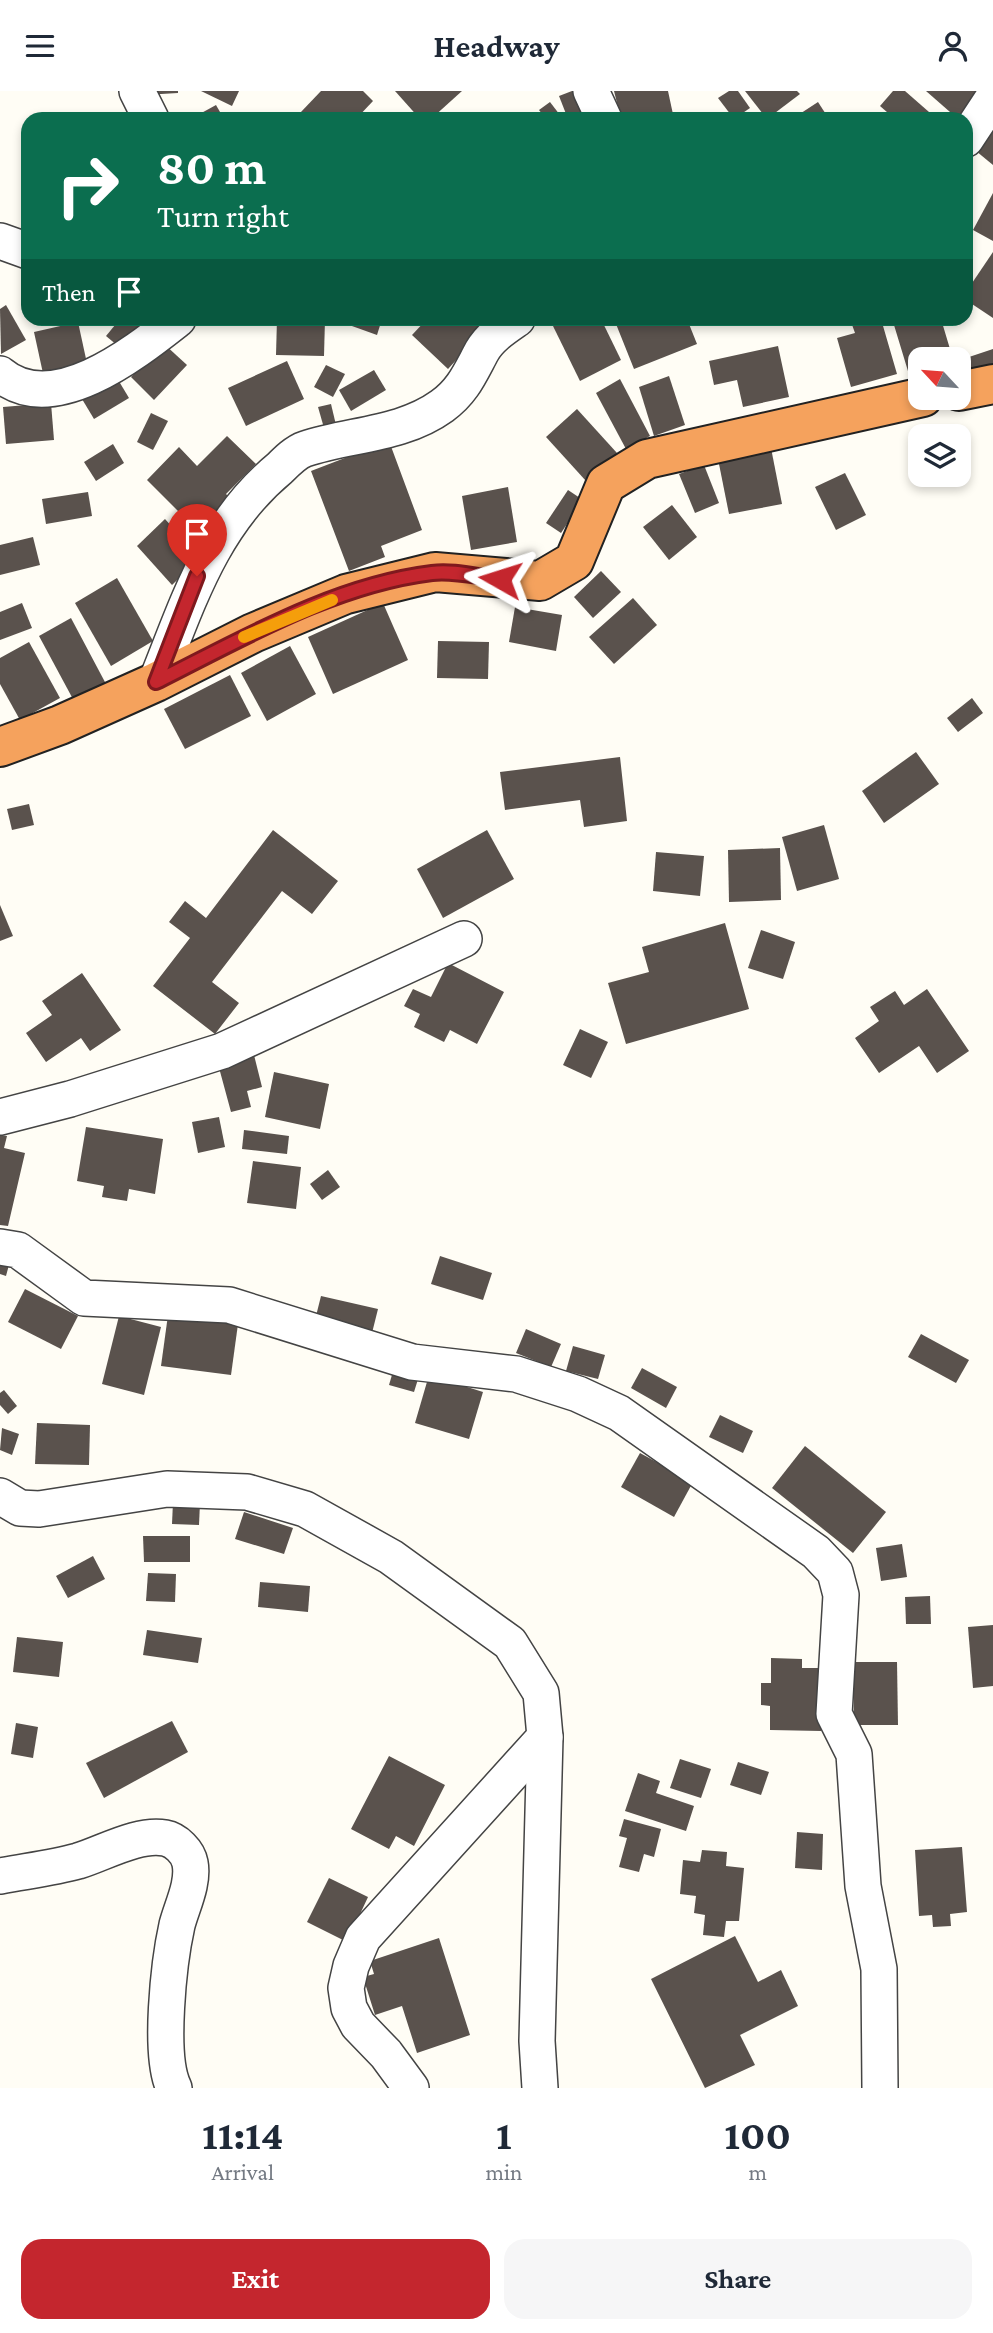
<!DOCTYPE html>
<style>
:root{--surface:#fff;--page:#f6f6f7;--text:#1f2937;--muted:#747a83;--accent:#c4262e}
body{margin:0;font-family:"Crimson Pro",serif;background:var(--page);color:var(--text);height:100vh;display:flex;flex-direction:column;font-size:26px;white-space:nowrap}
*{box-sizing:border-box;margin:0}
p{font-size:23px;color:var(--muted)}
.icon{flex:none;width:38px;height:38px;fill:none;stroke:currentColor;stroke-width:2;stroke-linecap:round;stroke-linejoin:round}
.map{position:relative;height:1997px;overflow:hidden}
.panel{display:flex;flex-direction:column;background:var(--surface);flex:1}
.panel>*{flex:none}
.banner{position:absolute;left:21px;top:21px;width:952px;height:214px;border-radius:21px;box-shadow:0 4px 10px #0003;background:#0b6e4f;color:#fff;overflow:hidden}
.needle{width:46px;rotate:296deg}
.fabs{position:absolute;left:908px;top:256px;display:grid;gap:14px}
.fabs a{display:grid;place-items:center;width:63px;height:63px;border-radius:14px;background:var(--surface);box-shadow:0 4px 10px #0003;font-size:35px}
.pin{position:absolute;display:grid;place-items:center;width:60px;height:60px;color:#fff;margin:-72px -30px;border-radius:50% 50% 50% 0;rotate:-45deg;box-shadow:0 0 7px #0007}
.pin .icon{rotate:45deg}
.me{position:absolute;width:77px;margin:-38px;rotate:276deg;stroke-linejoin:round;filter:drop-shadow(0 0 5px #0008)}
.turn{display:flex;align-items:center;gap:24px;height:147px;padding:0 21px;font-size:32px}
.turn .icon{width:91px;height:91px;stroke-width:2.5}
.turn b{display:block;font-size:49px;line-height:60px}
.then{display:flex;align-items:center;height:66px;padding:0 21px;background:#0003;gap:14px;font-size:26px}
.eta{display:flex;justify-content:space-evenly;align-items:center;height:119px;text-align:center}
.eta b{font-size:42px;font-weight:700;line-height:49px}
.primary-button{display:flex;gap:14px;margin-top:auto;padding:14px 21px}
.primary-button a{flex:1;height:80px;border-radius:21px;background:var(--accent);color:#fff;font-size:28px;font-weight:700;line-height:80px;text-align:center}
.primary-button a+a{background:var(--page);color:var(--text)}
header{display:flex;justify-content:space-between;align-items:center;height:91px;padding:0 21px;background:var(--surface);font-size:32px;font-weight:700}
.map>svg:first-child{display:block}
</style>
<header><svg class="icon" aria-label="menu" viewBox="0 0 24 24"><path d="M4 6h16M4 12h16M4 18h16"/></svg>Headway<svg class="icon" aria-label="person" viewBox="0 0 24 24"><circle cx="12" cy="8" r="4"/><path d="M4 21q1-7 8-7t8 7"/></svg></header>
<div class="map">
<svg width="993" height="1997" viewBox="0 0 993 1997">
<rect width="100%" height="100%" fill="#fffdf5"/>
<g fill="#5a524d">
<polygon points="144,0 178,0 178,2 144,4"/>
<polygon points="201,0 239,0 232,15"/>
<polygon points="321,0 363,0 373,10 356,28 305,28 300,22"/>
<polygon points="395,0 462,0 431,28 420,28"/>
<polygon points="572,0 583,0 594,28 568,28 559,5"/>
<polygon points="614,0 668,0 674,28 621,28"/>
<polygon points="729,0 738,0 750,17 734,28 718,7"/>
<polygon points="745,0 797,0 800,3 767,28"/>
<polygon points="893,0 905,0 937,28 895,28 880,15"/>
<polygon points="926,0 985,0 958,28"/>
<polygon points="550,11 563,28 546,28 539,19"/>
<polygon points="818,11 829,28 792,28"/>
<polygon points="216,14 224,28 197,28 196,25"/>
<polygon points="993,39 993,74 976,60"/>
<polygon points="993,102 993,150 973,139"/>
<polygon points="993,161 993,227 966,209 966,201"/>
<polygon points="6,214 26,249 1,263 0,218"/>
<polygon points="120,228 149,228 124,260 106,245"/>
<polygon points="277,228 325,228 324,265 276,264"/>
<polygon points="339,228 382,228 377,244 338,230"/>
<polygon points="427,228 485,228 490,232 448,278 412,244"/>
<polygon points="563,228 601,228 621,269 580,290 552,233"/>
<polygon points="614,228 687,228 697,253 634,278"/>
<polygon points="850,228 881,228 897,283 851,296 837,247 855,242"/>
<polygon points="914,228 941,228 953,268 920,268 920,287 911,290 894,234"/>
<polygon points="78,231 88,277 44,287 34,241"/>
<polygon points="163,252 187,274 154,309 131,286"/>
<polygon points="778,255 789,306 743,316 737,289 714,294 709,270"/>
<polygon points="993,258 993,280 972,288 966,267"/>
<polygon points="287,270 304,308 246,335 228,297"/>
<polygon points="326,274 345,283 333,306 314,296"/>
<polygon points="374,279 386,299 351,320 339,299"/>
<polygon points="114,282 129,307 94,328 79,303"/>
<polygon points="669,285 685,334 654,345 639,296"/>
<polygon points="620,288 650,345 626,358 596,302"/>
<polygon points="51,312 54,349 6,353 3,316"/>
<polygon points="331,313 336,334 324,337 318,316"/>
<polygon points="577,318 617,362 586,390 546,346"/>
<polygon points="151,322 168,330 153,359 137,351"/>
<polygon points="227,345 256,373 226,403 232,409 200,442 147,389 179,356 197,375"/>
<polygon points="389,350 422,439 381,455 385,466 349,480 311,380"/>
<polygon points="113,353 124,372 96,390 84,371"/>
<polygon points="771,357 782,413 729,423 718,368"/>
<polygon points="704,374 719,412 695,422 679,383"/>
<polygon points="845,382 866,424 836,439 815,396"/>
<polygon points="508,396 517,451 471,459 462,405"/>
<polygon points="568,399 583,409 561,442 546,432"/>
<polygon points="88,401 92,425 46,433 42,408"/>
<polygon points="672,414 697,446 669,469 643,436"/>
<polygon points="165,428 200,467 172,494 137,455"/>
<polygon points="33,446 40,474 0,484 0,454"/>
<polygon points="601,480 621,501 593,527 574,506"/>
<polygon points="117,487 153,550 111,575 75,512"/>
<polygon points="633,507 657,534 614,573 589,546"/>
<polygon points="22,512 32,537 0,549 0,521"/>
<polygon points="383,512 408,569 333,603 308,546"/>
<polygon points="515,516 562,524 556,560 509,551"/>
<polygon points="71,527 106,593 74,610 39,545"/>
<polygon points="438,550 489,551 488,588 437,587"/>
<polygon points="29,551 60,607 20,629 0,593 0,567"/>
<polygon points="290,555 316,603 267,630 241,582"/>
<polygon points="230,584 251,625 185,658 164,618"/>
<polygon points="972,607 983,622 958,641 947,627"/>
<polygon points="916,661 939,693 884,732 862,700"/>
<polygon points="620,666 627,730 584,736 580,709 505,719 500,681"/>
<polygon points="29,713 34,734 12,739 7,718"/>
<polygon points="824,734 839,788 797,800 782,746"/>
<polygon points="273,739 338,790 312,823 282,800 212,891 239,912 215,943 153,895 190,847 169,831 185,810 206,827"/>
<polygon points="487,739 514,788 443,827 417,778"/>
<polygon points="780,757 781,809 729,811 728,759"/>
<polygon points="656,761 704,765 700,805 653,800"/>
<polygon points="0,814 13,845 0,850"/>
<polygon points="725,832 749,918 626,953 608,892 649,881 642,856"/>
<polygon points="761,839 795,851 783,888 748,877"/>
<polygon points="448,872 504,901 477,953 450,939 444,951 414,936 420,923 404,915 413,898 431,906"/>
<polygon points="82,882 121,939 90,960 81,947 46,971 26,942 52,924 42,910"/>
<polygon points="927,898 969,960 937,982 919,955 879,982 855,947 879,930 870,916 895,900 904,914"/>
<polygon points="580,938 608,951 591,987 563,974"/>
<polygon points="254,964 262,996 247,1000 251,1016 231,1021 218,973"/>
<polygon points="274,981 329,993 320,1038 265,1026"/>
<polygon points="219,1026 225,1056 198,1062 192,1031"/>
<polygon points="86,1036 163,1048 155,1103 129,1098 127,1110 102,1106 104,1095 77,1090"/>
<polygon points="244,1039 289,1045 287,1063 242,1058"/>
<polygon points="0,1044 7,1045 4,1057 25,1062 8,1135 0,1134"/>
<polygon points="253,1070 301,1076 296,1118 247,1112"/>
<polygon points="328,1079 340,1096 322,1109 310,1093"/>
<polygon points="440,1165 492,1182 483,1209 431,1193"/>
<polygon points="0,1167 10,1170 6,1185 0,1183"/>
<polygon points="25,1198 78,1225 61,1258 8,1231"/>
<polygon points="321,1205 378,1218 371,1246 314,1233"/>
<polygon points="168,1224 238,1233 231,1284 161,1275"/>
<polygon points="119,1225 161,1236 144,1304 102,1293"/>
<polygon points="526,1238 561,1253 551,1276 516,1262"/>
<polygon points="921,1243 969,1269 956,1292 908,1266"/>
<polygon points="573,1255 605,1264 598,1288 566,1280"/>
<polygon points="394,1277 419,1285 414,1301 389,1294"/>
<polygon points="642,1277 677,1296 666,1317 631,1297"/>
<polygon points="429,1284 483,1301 469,1348 415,1332"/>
<polygon points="4,1299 17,1315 8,1323 0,1314 0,1302"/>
<polygon points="720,1324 753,1340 743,1362 709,1346"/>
<polygon points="37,1332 90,1334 89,1374 35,1373"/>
<polygon points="2,1337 19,1343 12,1364 0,1359"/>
<polygon points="805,1355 886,1421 853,1462 772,1397"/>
<polygon points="640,1362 693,1391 674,1426 621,1396"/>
<polygon points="173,1411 200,1412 199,1434 172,1433"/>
<polygon points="244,1421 293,1437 284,1463 235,1448"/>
<polygon points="143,1445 190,1445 190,1471 144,1471"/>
<polygon points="902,1453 907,1486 881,1490 876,1457"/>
<polygon points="93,1465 105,1488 68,1507 56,1485"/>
<polygon points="148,1482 176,1483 175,1511 146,1510"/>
<polygon points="260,1491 310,1495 308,1521 258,1516"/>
<polygon points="930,1505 931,1533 906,1533 905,1506"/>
<polygon points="993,1534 993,1595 973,1597 968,1536"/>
<polygon points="147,1539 202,1547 198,1572 143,1564"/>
<polygon points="17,1546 63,1551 59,1586 13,1581"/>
<polygon points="771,1567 802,1568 802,1577 822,1577 821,1640 770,1639 770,1615 761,1614 761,1592 771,1592"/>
<polygon points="853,1571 897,1571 898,1634 854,1634"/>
<polygon points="172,1630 188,1661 104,1707 86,1672"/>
<polygon points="16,1632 38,1636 33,1667 11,1663"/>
<polygon points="389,1665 445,1694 414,1755 396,1745 389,1758 351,1738"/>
<polygon points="680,1668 711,1678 701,1707 670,1697"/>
<polygon points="738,1671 769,1681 761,1704 730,1694"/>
<polygon points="638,1682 660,1690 656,1702 694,1715 686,1740 625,1720"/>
<polygon points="624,1728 661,1738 654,1766 644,1763 639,1781 619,1776 627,1747 619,1745"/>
<polygon points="797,1741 823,1743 822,1779 795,1777"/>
<polygon points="962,1756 967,1821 950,1823 951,1835 933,1836 932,1824 919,1825 915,1759"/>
<polygon points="702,1759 727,1761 726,1775 744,1777 739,1830 726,1830 724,1846 703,1844 705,1824 694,1822 696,1805 680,1803 683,1769 700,1771"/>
<polygon points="329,1787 368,1806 347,1851 307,1831"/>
<polygon points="735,1845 758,1891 781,1879 798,1915 740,1944 755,1974 705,1997 651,1888"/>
<polygon points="439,1847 470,1944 417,1962 402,1915 375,1924 363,1886 374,1883 370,1870"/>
</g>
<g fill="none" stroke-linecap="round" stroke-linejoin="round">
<g stroke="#444" stroke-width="38">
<g id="minor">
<polyline points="137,0 151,28"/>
<polyline points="591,0 604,28"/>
<polyline points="966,48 993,7"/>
<polyline points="0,150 28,160"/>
<path d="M 0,283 C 53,328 136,261 178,228"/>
<path d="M 156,591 C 188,512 211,434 280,377 C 287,370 296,361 305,358 C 350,343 402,344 442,315 C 463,300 470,282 482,260 C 490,246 504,237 517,228"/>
<polyline points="0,1026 70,1008 222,960 464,848"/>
<polyline points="0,1156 18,1159 84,1207 229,1214 412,1271 516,1283 578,1303 619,1322 816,1461 835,1481 841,1504 834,1623 854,1663 863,1795 879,1878 880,1997"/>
<polyline points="0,1405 20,1417 39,1418 167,1398 247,1401 305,1418 391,1466 510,1552 541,1602 545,1646 363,1847 351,1875 346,1897 349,1917 358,1934 386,1963 411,1997"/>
<path d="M 0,1785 C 26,1780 53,1777 78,1770 C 104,1762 138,1742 165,1747 C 176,1749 188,1761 190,1772 C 194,1792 182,1815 177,1834 C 169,1870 158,1965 174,1997"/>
<polyline points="540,1997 537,1950 545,1646"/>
</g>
</g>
<g stroke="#222" stroke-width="42">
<g id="highway">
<polyline points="959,300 993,293"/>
<polyline points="0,656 60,634 156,591 253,542 346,503 435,481 540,490 574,470 606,393 647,368 923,306"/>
</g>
</g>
<use href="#minor" stroke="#fff" stroke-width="35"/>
<use href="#highway" stroke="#f5a25d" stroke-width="38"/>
</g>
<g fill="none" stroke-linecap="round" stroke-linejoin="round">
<g stroke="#7f191e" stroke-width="18">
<path id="route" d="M 197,485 L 156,591 C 242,548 334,494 432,482 C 453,479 479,486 500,488"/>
</g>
<use href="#route" stroke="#c4262e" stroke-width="12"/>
<polyline stroke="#f59e0b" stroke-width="12" points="244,546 332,509"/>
</g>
</svg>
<div class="fabs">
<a><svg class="needle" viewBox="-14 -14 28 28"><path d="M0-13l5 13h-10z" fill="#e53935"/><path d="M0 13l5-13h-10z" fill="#747a83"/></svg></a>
<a><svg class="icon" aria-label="layers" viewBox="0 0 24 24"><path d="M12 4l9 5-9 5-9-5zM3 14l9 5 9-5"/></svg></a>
</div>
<div class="pin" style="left:197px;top:485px;background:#d93025"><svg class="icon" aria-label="arrive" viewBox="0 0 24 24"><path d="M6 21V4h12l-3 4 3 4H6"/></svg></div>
<svg class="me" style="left:500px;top:488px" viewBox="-20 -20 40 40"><path d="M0-17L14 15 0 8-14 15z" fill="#c4262e" stroke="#fff" stroke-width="4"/></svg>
<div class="banner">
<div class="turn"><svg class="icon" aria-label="right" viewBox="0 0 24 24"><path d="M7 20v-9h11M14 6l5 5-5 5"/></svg><div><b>80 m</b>Turn right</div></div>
<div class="then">Then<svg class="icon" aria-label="arrive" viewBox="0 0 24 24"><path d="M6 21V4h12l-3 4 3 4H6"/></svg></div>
</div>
</div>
<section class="panel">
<div class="eta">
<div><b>11:14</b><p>Arrival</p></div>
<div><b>1</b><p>min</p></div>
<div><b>100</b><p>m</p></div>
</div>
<div class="primary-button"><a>Exit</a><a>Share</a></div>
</section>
